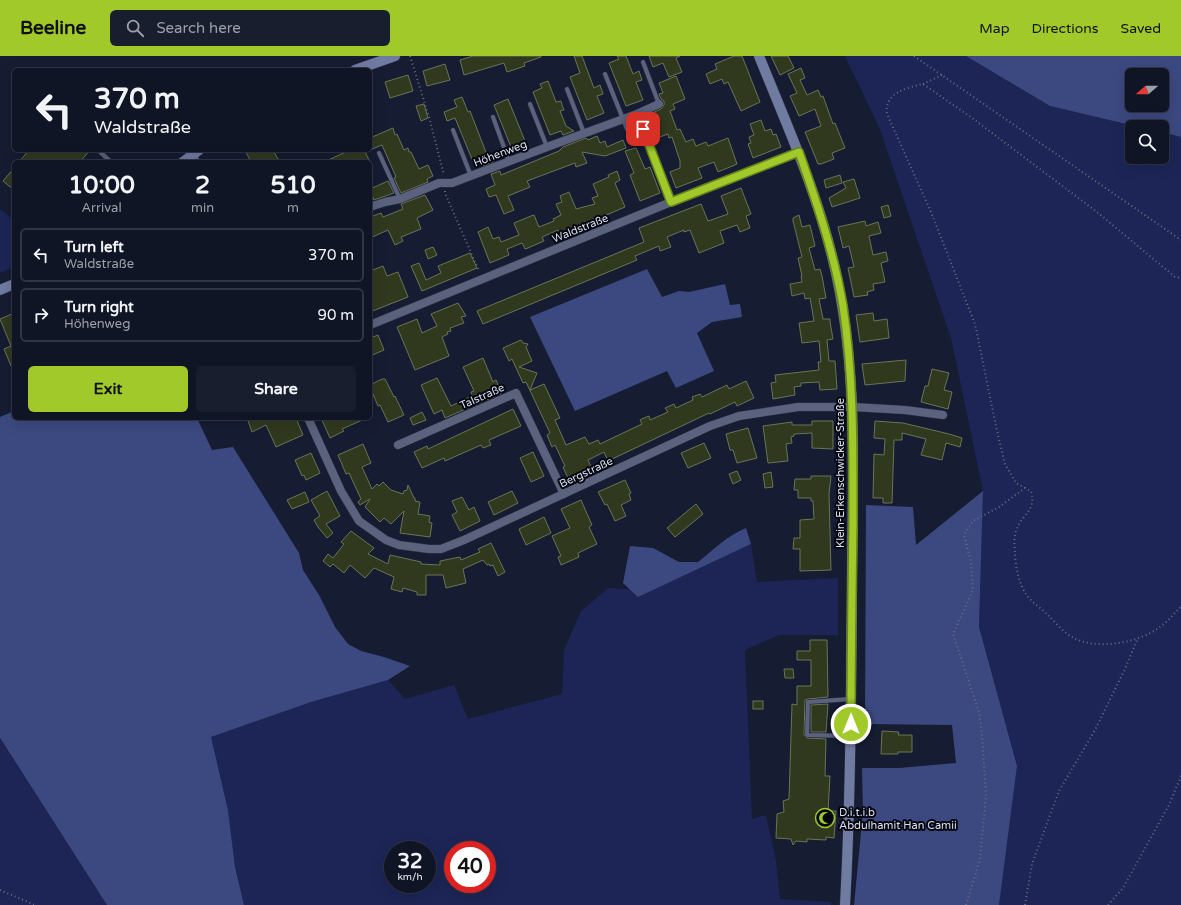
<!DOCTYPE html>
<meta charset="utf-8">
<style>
:root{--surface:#101526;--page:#191e2e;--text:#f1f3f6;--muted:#9c9fa7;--line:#303443;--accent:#a1c92a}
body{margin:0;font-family:"Varela Round",sans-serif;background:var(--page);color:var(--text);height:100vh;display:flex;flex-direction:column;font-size:15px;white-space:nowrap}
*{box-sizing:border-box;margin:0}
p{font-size:13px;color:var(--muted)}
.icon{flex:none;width:22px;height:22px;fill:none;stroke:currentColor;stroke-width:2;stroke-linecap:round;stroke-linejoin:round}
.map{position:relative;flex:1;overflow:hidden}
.drawer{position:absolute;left:12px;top:104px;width:360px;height:260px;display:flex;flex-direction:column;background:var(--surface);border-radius:6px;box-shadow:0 4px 16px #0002,0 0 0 1px var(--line)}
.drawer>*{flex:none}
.banner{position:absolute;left:12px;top:12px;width:360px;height:84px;border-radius:6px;box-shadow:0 4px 16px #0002,0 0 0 1px var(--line);background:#101526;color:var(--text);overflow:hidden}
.needle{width:26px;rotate:250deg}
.buttons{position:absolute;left:1125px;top:12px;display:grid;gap:8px}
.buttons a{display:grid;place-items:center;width:44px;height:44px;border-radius:6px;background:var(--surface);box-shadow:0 4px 16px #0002,0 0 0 1px var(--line);font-size:20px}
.speed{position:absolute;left:384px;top:785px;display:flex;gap:8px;font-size:20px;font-weight:700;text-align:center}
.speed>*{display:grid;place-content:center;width:52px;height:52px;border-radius:50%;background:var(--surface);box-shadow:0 4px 16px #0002,0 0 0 1px var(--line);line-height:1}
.speed small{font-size:10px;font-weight:400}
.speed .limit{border:6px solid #d22;background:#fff;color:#111}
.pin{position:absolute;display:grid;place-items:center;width:34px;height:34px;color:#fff;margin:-17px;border-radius:8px;box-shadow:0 2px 6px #0006}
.me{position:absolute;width:44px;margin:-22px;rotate:0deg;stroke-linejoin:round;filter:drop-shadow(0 0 3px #0008)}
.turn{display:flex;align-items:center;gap:14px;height:84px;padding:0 16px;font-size:18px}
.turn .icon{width:52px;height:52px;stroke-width:2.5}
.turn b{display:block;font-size:28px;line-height:34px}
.eta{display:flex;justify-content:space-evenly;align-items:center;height:68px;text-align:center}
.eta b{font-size:24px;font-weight:800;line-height:28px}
.action{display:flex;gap:8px;margin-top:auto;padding:8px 16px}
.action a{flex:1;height:46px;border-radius:6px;background:var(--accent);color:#111;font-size:16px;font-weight:800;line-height:46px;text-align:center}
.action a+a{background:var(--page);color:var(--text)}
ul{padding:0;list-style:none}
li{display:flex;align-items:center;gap:12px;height:54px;margin:0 8px 6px;padding:0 8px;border:2px solid var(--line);border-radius:6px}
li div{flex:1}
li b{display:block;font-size:15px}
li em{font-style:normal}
header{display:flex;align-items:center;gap:24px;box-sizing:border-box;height:56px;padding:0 20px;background:var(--accent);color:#111}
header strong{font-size:19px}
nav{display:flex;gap:22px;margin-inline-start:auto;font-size:14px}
.search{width:280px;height:36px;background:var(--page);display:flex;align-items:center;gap:10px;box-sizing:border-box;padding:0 14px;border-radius:6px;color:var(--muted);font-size:15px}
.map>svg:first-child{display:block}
</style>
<header>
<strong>Beeline</strong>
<div class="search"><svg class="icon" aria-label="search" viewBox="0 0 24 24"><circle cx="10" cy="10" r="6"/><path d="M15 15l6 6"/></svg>Search here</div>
<nav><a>Map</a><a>Directions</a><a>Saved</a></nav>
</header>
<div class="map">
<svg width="1181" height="849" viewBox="0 0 1181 849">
<rect width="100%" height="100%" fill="#161c32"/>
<g fill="#1c2555" fill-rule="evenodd">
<polygon points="845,0 966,0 1050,50 1139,71 1132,71 1132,101 1162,101 1162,76 1181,81 1181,849 999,849 1017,710 979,571 983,435 951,282 879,71"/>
<polygon points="0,153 14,164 14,211 0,217"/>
<path d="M 751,488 L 757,526 L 838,522 L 838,579 L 779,579 L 745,594 L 752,763 L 766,759 L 776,804 L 780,843 L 831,846 L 831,849 L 244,849 L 235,811 L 228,754 L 211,681 L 311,646 L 388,624 L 405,643 L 454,629 L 468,663 L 562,638 L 564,594 L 581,555 L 608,532 L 651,534 ZM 393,794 L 427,794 L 427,828 L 393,828 ZM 453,794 L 487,794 L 487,828 L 453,828 Z"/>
<polygon points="0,683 107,849 0,849"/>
</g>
<g fill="#3c4980" fill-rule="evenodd">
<path d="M 966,0 L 1181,0 L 1181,81 L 1162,76 L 1162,71 L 1139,71 L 1050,50 ZM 1132,19 L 1162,19 L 1162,49 L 1132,49 Z"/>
<polygon points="647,213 662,241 679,235 689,236 725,228 730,249 740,248 742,261 712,266 697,277 714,315 676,332 667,315 575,355 530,261"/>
<polygon points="14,355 14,362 197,362 212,394 233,391 299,497 303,514 319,539 335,571 348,588 361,595 384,601 410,610 388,624 311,646 211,681 228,754 235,811 244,849 107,849 0,682 0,361"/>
<polygon points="983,435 979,571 1017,710 999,849 854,849 863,756 862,712 899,712 956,707 952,669 865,668 866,449 913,451 916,489"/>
<path d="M 746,472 L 751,488 L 638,541 L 623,527 L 630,490 L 653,492 L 679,506 L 698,506 C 716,492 725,481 746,472 Z"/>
</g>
<g fill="#30391e" stroke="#6a7457">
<polygon points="473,0 541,0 541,1 524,7 525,10 507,16 504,7 464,19 460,4"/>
<polygon points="574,0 582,0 594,32 600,29 603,38 597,40 604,57 587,64 570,21 580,17"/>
<polygon points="617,0 626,0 633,18 639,15 642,24 636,26 643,44 626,50 609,7 619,3"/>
<polygon points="649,0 680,0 676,2 682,16 669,21 663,7 653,11"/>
<polygon points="734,0 742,0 760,46 741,55 728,26 724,28 722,23 710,28 706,18 717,13 715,8"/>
<polygon points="771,0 788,0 794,12 780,19"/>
<polygon points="445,8 450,24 427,30 423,15"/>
<polygon points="801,12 805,22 800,24 807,39 818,34 821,41 823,40 833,68 835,67 845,92 832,97 834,103 821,108 818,108 805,76 821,70 815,53 799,60 790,40 797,37 788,18"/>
<polygon points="408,19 413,35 390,42 385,26"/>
<polygon points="676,20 685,43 673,48 675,53 670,55 677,74 680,73 686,86 693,83 696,90 706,86 708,90 728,82 737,108 718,116 714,106 698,112 702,122 676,132 670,116 680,112 680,105 672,81 669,82 668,78 657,82 648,59 661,53 664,49 664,45 661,43 659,38 663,37 659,27"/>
<polygon points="548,25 556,46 561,45 562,49 564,54 560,55 566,70 574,75 563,79 561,75 550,79 533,36 542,32 540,28"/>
<polygon points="462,41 468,56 470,55 489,104 494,102 495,105 482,110 481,106 474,108 455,62 447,65 444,56 457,51 454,44"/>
<polygon points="508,43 527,90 513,96 494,49"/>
<polygon points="424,48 428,62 421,65 416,50"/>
<polygon points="761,64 765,75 771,73 773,79 776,78 781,91 753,102 748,88 751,87 749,81 754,79 750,68"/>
<polygon points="393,72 395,79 397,78 404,94 408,92 409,96 411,96 419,113 428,109 433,120 427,123 428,126 401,137 394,122 396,121 382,89 370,94 370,82"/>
<polygon points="597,80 600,87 605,85 607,91 623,84 626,92 605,100 582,96 587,107 576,111 575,107 527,125 530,131 508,140 514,154 504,158 496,139 489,141 486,133 495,129 491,118 500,115 501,119 559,95 563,91 586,82 588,84"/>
<polygon points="636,92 645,113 650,111 660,137 640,145 630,119 634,117 625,95"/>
<polygon points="29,94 90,94 80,106 19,106"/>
<polygon points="245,94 273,94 278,103 273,106 251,106"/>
<polygon points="350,94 364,94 370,106 324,106"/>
<polygon points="14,112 14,134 3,125"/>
<polygon points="617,115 620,124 615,127 625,151 560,179 558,174 542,181 544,185 528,192 525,193 522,187 507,193 509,199 490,207 478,176 488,171 493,183 499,181 501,186 519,179 514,167 531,160 534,159 539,171 554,165 553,163 561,159 556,148 562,146 560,140 569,136 576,153 595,148 592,142 598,140 593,128 609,121 608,119"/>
<polygon points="840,119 842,127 826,132 824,124"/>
<polygon points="854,123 860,142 832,151 829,142 846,132 843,126"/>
<polygon points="388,125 394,137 374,144 373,141 370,142 370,133"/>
<polygon points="741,132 751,158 746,160 750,172 740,176 737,169 720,175 724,187 699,197 690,174 684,176 684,174 667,181 671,191 660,195 659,190 635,200 637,204 483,268 477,255 644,186 639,172 701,148 708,165 728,158 721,140"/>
<polygon points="425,139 433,154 417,162 421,173 401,181 403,185 395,189 388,174 370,182 370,161 381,157 383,161 403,153 401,148"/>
<polygon points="888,149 891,160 884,162 881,151"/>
<polygon points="799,159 802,171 810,169 815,190 809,192 815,214 820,213 822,220 826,242 819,243 823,263 830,263 830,266 833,283 827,284 829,305 835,305 837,333 820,334 819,326 801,327 801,330 794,331 795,339 773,343 771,327 776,326 775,319 819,314 818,306 821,306 819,285 802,287 799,267 814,265 810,242 805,243 804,237 792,240 790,228 802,226 801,220 802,220 798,202 802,201 793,165 793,162"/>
<polygon points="865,165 866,170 878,166 881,177 869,180 873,199 886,196 888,205 881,207 885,226 873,228 874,234 867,236 868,239 854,241 848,212 854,211 849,190 843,192 838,171"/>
<polygon points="433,191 437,199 428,203 425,194"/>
<polygon points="470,197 477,212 422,235 411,210 419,207 426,224 441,217 438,210"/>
<polygon points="383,210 387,220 398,216 408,241 370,256 370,215"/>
<polygon points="458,247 466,260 461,261 464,267 450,272 451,275 447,276 448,278 442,281 449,300 415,314 397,271 417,263 422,277 437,270 431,258"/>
<polygon points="14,257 14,317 4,293 11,290 0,263"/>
<polygon points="873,257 874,265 887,263 889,282 860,286 856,259"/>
<polygon points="378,279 384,294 370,300 370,282"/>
<polygon points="521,284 523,287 528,288 526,291 532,305 519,311 537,317 530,334 544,328 560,362 555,364 566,389 585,381 589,388 598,384 600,388 642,368 640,364 644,362 649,360 650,364 668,356 665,352 674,348 676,352 693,344 692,341 700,338 702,341 727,329 729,333 746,325 754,342 737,350 735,346 710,358 709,357 608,405 604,396 588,404 592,413 569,424 563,411 565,410 555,389 552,391 547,379 550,377 526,326 523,327 512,303 509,305 503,292"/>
<polygon points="483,302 493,326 496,324 502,337 445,362 442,354 434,358 421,329 437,322 451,350 472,340 471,336 474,335 463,311"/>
<polygon points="906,304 905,325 865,329 862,308"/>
<polygon points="932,313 949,317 944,334 952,336 948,353 921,346 925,330 928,330"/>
<polygon points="382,323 385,323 394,341 395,340 404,359 388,366 380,349 378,350 370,331 370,329"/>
<polygon points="513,353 521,370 489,384 491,389 483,392 481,389 445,405 444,402 422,412 414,396 427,390 428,393"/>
<polygon points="422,356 426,364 413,369 410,362"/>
<polygon points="247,362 296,362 303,379 276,391 266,369 252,376"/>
<polygon points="321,362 367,362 342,373 344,375 330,382"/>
<polygon points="812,365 833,365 833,393 812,392 812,377 794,378 794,380 791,381 792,387 786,388 788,405 768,407 763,370 792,366 792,369 812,369"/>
<polygon points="875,365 903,367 949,378 962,382 960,391 946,387 942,404 921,399 926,383 902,377 902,384 894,384 892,447 883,447 883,442 873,442 874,398 884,399 885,383 874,382"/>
<polygon points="748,372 757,402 737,407 733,394 730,394 726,378"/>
<polygon points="704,387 711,402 688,412 681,397"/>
<polygon points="363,388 371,407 362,411 372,433 377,428 379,430 383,426 391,434 403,438 404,435 407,434 408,429 414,442 415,442 415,445 420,446 418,458 430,460 429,466 432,467 430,481 400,477 404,455 391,468 384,462 380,466 365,451 370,443 360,449 358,446 361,443 349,417 346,418 338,399"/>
<polygon points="533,396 544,420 531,426 520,402"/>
<polygon points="311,397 320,417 306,424 304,419 302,420 295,404"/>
<polygon points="737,415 741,424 733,428 729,418"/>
<polygon points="771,416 773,431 765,432 763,418"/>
<polygon points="811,420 831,420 829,438 831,514 800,515 800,493 793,493 794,482 800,482 800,464 814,463 813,445 811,445 811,442 798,442 798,434 794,434 795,423 811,423"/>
<polygon points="625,424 631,437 629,438 631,444 621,449 626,460 615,465 607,448 605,449 598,436"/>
<polygon points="327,435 340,460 326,468 333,477 327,482 318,471 314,464 320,460 311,444"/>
<polygon points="512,435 518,447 494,459 488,446"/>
<polygon points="305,436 309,446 292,453 287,444"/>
<polygon points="462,441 469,454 474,451 480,465 460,475 452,459 457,456 452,445"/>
<polygon points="581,444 592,469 589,471 597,488 578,497 579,501 561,509 558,501 561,500 552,480 570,472 561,453"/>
<polygon points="696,448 703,458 675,481 667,472"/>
<polygon points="544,461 551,477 526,489 519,473"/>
<polygon points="351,475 374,492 368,498 388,508 390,499 421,506 421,508 440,509 440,505 460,501 461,504 480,496 478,493 491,487 505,516 498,520 493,509 490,510 489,508 487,509 483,504 463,513 466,527 446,532 443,519 426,519 426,539 417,539 417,536 403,532 402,536 391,533 394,521 374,512 365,522 350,509 344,517 333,508 330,511 323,505 328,498 333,502 344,488 341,486"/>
<polygon points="810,584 827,584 828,641 808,643 805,644 804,679 807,682 826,683 825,720 830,720 828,755 836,755 834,782 826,781 826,784 807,783 807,786 796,785 793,789 791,783 776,782 777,758 784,756 783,745 789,743 792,648 797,649 797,630 811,630 811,604 797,604 797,595 810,595"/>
<polygon points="784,613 793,613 794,622 785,622"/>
<rect x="753" y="645" width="10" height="8"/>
<polygon points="828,648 826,676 811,676 811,649"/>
<polygon points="882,675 899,676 898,679 912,679 912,696 898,696 898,698 881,698"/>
</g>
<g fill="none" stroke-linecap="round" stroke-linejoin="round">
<g stroke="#323548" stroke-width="5">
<g id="lane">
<polyline points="643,6 659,48"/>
<polyline points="605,18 627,73"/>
<polyline points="567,33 584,77"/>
<polyline points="530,48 547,91"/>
<polyline points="493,61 509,105"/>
<polyline points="453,74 471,120"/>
<polyline points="98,94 111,106"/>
<polyline points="379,97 400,143"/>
<polyline points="850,680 807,679 808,646 851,643"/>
</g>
</g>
<g stroke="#323548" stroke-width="9">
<g id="street">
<polyline points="637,58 659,48"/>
<polyline points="193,98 196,106"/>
<polyline points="370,151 385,146 400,143 439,127 452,127 547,91 637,58 671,146"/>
<polyline points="370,269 671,146 799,96"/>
<polyline points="308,362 341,435 359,465 386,484 399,489 429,493 441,493 464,484 710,370 739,360 798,351 853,351 905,354 943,359"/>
<polyline points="398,389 516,337 564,438"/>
</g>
</g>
<g stroke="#323548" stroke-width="11">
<g id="secondary">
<path d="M 759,0 C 786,67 816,133 833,204 C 858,306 853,411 852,515 C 851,626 851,738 845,849"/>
<polyline points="355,14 395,0"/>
<polyline points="183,106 199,94"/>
<polyline points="0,234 14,228"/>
</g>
</g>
<g stroke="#666c80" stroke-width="2" stroke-dasharray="1 3" stroke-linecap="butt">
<polyline points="410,0 429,61 444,119"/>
<polyline points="914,0 1181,184"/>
<polyline points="923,28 942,19"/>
<polyline points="445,135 445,137 479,215"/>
<path d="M 1025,432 L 1016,427 L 1005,408 L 997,375 L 975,268 L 931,156 L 887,58 C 884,37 906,32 923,28 L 972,62 L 1097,156 L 1175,221 L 1181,222"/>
<polyline points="0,834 35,849"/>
<path d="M 966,849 L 980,803 L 986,740 L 982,679 L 979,656 L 953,578 L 973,534 L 971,506 L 964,479 L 973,465 L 999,451 L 1025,432 L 1031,435 C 1037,455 1021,459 1017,473 C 1014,479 1014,487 1015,494 C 1015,508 1018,526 1026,538 C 1031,546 1041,552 1048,559 C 1055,566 1063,576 1072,581 C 1095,595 1141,587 1161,570 C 1169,565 1174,557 1181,551"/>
<polyline points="1025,849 1032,808 1059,735 1095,674 1125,613 1137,584"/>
<polyline points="1108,849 1123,832 1169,749 1181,720"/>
</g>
<use href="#lane" stroke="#5a627e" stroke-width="4"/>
<use href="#street" stroke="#5a627e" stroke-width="8"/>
<use href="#secondary" stroke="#707ba2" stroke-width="10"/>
</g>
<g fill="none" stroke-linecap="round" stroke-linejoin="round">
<g stroke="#69831b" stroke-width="10">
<path id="route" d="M 643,73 L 671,146 L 799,96 C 817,147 834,197 843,250 C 854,323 853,395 853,468 C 852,535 851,601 851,668"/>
</g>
<use href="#route" stroke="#a1c92a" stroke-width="7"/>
</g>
<defs>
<g id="mosque-ring" transform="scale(1)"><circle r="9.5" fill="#050711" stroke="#a1c92a" stroke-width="1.5"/><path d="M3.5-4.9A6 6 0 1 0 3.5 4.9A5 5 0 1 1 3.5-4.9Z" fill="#a1c92a"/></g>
</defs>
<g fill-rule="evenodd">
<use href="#mosque-ring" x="825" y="762"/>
</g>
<g text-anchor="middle" stroke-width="4" stroke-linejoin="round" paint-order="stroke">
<g font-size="11" fill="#d9dfef" stroke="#050711">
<text transform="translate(500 97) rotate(-21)" y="4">Höhenweg</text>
<text transform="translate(580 172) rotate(-22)" y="4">Waldstraße</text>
<text transform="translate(482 340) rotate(-24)" y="4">Talstraße</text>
<text transform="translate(586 416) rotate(-25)" y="4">Bergstraße</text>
<text transform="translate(840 417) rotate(-90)" y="4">Klein-Erkenschwicker-Straße</text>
</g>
<g font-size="11" fill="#d9dfef" stroke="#050711" text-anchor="start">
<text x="839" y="760">D.i.t.i.b<tspan x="839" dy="13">Abdulhamit Han Camii</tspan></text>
</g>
</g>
</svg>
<div class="buttons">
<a><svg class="needle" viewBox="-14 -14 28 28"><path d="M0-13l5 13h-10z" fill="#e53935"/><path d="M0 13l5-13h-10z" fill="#9c9fa7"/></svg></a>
<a><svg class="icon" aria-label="search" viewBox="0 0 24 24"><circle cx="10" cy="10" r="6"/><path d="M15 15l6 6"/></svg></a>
</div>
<div class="speed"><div>32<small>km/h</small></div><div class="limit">40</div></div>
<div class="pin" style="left:643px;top:73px;background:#d93025"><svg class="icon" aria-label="arrive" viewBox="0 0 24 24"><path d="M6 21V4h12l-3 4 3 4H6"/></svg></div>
<svg class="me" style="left:851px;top:668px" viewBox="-20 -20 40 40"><circle r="17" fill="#a1c92a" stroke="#fff" stroke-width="3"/><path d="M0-11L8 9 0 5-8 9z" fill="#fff"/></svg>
<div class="banner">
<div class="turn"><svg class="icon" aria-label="left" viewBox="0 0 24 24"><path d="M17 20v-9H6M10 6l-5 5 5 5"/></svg><div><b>370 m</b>Waldstraße</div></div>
</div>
<section class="drawer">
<div class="eta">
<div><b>10:00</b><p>Arrival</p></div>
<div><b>2</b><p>min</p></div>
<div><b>510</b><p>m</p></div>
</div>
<ul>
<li><svg class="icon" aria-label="left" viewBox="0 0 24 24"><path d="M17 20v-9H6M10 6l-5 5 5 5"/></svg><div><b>Turn left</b><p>Waldstraße</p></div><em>370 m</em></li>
<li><svg class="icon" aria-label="right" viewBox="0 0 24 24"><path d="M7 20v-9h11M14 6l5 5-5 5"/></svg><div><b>Turn right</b><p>Höhenweg</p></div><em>90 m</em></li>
</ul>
<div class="action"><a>Exit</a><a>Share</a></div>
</section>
</div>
